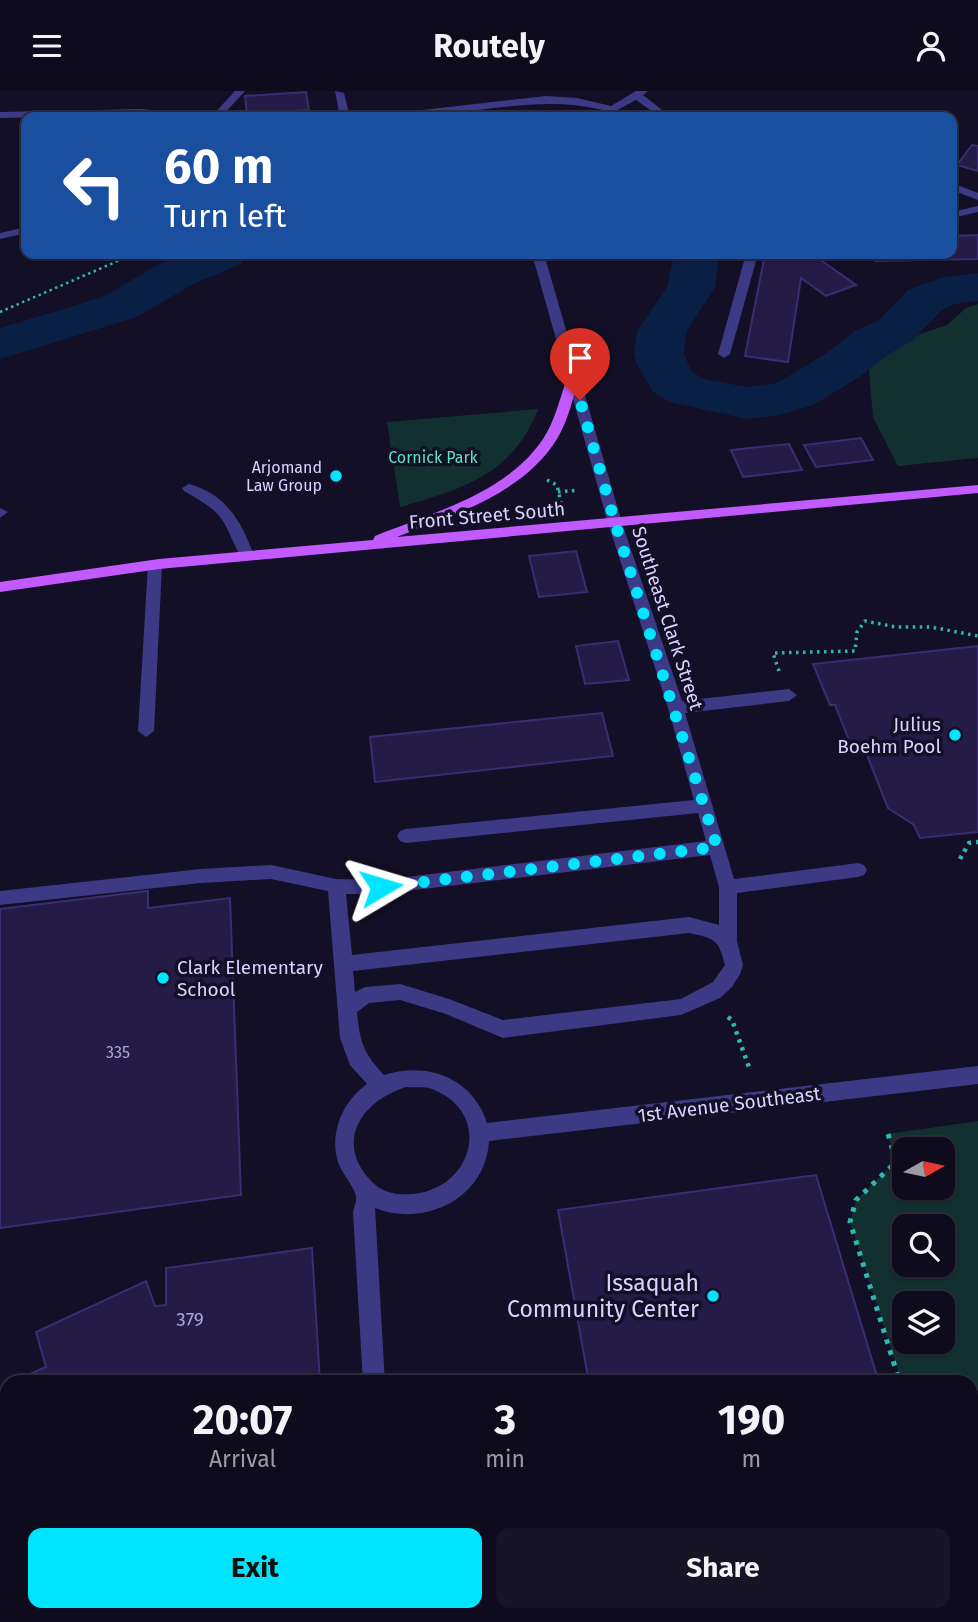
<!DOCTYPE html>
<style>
:root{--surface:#0e0b1c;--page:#171425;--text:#f1f3f6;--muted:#9b9ba3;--line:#2e2b3b;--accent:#00e5ff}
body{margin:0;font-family:"Fira Sans",sans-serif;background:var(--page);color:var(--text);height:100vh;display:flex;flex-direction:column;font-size:26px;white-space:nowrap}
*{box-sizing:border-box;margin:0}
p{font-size:23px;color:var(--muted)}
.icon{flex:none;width:38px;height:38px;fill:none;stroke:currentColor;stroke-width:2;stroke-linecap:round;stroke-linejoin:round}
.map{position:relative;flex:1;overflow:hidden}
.drawer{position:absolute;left:0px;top:1284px;width:978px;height:247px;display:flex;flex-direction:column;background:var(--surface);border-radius:21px 21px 0 0;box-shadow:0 2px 5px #0004,0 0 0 2px var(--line)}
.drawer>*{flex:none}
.hud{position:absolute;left:21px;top:21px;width:936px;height:147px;border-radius:14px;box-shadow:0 2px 5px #0004,0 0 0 2px var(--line);background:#1a4fa0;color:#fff;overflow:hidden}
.needle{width:46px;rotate:81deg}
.buttons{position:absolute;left:892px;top:1046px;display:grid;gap:14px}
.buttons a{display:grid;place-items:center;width:63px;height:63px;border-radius:14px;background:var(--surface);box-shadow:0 2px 5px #0004,0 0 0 2px var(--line);font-size:35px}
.pin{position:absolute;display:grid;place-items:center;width:60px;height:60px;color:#fff;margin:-72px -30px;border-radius:50% 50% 50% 0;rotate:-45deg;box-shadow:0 0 7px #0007}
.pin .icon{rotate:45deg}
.me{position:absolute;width:77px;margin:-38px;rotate:83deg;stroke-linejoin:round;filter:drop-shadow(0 0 5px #0008)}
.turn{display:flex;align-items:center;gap:24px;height:147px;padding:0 28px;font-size:32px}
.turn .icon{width:91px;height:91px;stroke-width:2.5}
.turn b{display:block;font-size:49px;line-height:60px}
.eta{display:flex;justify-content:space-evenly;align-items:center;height:119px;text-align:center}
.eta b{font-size:42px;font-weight:700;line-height:49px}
.cta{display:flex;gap:14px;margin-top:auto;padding:14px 28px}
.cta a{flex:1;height:80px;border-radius:14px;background:var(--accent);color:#111;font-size:28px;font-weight:700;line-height:80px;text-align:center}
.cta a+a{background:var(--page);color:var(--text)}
header{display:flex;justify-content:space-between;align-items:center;height:91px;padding:0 28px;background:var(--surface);font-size:32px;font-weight:700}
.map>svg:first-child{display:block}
</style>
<header><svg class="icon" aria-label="menu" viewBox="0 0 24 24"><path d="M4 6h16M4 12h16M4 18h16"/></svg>Routely<svg class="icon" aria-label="person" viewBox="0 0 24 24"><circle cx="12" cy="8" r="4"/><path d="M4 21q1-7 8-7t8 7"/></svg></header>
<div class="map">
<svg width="978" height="1531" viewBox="0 0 978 1531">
<rect width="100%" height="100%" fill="#130f26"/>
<g fill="#12302f" fill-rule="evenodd">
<polygon points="978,213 978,367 898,375 873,326 868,270 917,244 947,234 966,217"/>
<path d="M 538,318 C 513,384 462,398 400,416 L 387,331 Z"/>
<path d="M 978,1030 L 978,1531 L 971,1511 L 971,1292 L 902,1291 L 850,1131 L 856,1109 L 895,1071 L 888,1043 ZM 905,1059 L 943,1059 L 943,1097 L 905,1097 ZM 905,1136 L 943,1136 L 943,1174 L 905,1174 ZM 905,1213 L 943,1213 L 943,1251 L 905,1251 Z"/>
</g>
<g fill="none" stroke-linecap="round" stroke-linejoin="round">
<g fill="#0a1f44" fill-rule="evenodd">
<polygon points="185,163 248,163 241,173 193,193 137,226 0,268 0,237 103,206 159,173"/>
<polygon points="674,163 720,163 715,196 687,240 684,262 691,280 704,288 747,296 777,292 822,265 855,240 879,229 908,199 944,186 978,182 978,210 955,213 942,219 913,249 891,262 858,287 813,314 780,324 747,328 670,311 653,301 637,274 634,262 637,240 667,196"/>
</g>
</g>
<g fill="#241b47" stroke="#3b2d73" stroke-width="2">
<polygon points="306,1 309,19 247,23 245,5"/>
<polygon points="725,22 775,26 724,26"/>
<polygon points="972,54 978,55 978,80 957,74"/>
<polygon points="978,144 978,168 875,170 872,163 952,163 952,145"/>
<polygon points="765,163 812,163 856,194 826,205 801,187 788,271 745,265"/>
<polygon points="861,347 873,369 816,376 804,354"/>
<polygon points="789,353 802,379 743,386 731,359"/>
<polygon points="576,460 587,501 539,506 529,465"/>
<polygon points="618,550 629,589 585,593 576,555"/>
<polygon points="978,555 978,741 920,747 914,734 888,717 867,664 851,654 835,614 830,614 813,573"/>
<polygon points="602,622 613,665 375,691 370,646"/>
<polygon points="148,800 148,817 230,807 241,1104 0,1137 0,818"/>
<polygon points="816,1084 879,1292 589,1292 558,1119"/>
<polygon points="312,1157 320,1292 19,1292 19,1288 46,1276 36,1241 146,1190 155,1215 166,1214 166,1177"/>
<polygon points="7,1377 7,1524 236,1524 195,1531 0,1531 0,1378"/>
<polygon points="630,1524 949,1524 951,1531 631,1531"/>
</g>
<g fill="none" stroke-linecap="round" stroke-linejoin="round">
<polyline stroke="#2fb8b0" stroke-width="2.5" stroke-dasharray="2.5 3.5" stroke-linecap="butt" points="0,221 134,163"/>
<g stroke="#2fb8b0" stroke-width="3.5" stroke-dasharray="2.5 4.5" stroke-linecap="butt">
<polyline points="547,389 557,394 561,412"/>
<polyline points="558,401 579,399"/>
<polyline points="779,580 773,562 855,560 857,541 865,530 896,536 931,536 978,545"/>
</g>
<g stroke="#2fb8b0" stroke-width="4.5" stroke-dasharray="3.5 5" stroke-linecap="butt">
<polyline points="960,768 969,752 978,751"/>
<polyline points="728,926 732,929 750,979"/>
</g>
<g stroke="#2fb8b0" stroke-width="5" stroke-dasharray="4.5 7" stroke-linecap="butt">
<polyline points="888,1043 896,1071 856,1109 850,1131 900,1292"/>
<polyline points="971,1523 974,1531"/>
</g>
<g fill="#3d3a85" fill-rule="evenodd">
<polygon points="235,0 245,0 221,26 211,26"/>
<polygon points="335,0 344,2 350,26 340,26"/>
<path d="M 636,0 L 648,0 L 643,4 L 671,26 L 660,26 L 636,9 L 604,26 L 599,23 L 603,19 C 527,1 458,30 382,26 L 387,23 L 546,5 L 577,7 L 611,15 Z"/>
<polygon points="142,18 184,23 189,26 142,24 0,27 0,21"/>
<polygon points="952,92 978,102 978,109 952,99"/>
<polygon points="978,115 978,121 952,127 952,121"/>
<polygon points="26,136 26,142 0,148 0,142"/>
<path d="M 532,163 L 544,163 L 622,432 L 682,610 L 789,598 L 797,604 L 789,610 L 685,622 L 734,788 L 858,772 L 864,774 L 867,779 L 864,784 L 858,786 L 737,802 L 737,850 L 743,874 L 740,883 L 732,896 L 720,907 L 681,924 L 503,947 L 446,923 L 400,909 L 369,912 L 357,921 C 360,952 363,961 384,984 C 427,970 473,987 487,1032 L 978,975 L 978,993 L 489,1050 C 486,1107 425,1137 375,1117 L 385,1292 L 363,1292 L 353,1121 C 354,1117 357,1109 356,1105 C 355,1097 341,1081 338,1071 C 329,1042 343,1010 367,993 L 350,974 L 340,947 L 328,800 L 271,788 L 201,792 L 0,814 L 0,800 L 201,778 L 271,774 L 336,788 L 381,789 L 706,750 L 698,722 L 406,752 L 400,750 L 397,745 L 400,740 L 406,738 L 694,709 L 668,617 L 608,432 ZM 710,764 L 719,796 L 719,834 L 689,826 L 352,864 L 346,803 L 381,803 ZM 689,842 C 715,848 718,847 725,874 L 713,891 L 681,908 L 503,929 L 449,908 L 400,893 L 365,896 L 355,901 L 353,880 ZM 406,996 C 415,997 424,995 432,998 C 494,1022 473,1097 413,1103 C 390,1105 376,1099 363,1080 C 337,1041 370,1007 406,996 Z"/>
<polygon points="746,163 758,163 730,263 724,267 718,263"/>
<path d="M 189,393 C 226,403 242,431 254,465 L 252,468 L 242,468 C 220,427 229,425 184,400 L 182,397 Z"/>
<polygon points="0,417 8,421 0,427"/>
<polygon points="155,469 162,474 154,640 146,646 138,640 148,474"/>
<polygon points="334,1524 360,1524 358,1531 331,1531"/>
</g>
<path fill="#c25bff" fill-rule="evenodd" d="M 573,283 L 579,287 C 573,307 568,330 557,348 C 523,403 453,424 397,446 L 978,394 L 978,402 L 159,478 L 0,501 L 0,491 L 159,468 L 373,449 L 375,445 C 432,422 507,402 543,348 C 555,330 560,307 567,287 Z"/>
</g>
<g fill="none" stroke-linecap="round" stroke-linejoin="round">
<polyline stroke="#00e5ff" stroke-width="12" stroke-dasharray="0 21.6" points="381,796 717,756 615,432 580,309"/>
</g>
<g fill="#00e5ff" stroke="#130f26" stroke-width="2.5">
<circle cx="336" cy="385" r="7"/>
<circle cx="955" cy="644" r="7"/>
<circle cx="163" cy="887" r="7"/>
<circle cx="713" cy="1205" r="7"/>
</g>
<g text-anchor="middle" stroke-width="7" stroke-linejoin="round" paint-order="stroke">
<g font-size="16" fill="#5fe0c0" stroke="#130f26">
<text x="433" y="372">Cornick Park</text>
</g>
<g font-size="16" fill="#d9d4ff" stroke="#130f26" text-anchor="end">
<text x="322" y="382">Arjomand<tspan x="322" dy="18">Law Group</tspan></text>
</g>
<g font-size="16" fill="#aca6d1">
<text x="118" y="967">335</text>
</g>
<g font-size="19" fill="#d9d4ff" stroke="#130f26">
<text transform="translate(487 424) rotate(-5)" y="7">Front Street South</text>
<text transform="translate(668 527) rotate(72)" y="7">Southeast Clark Street</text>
<text transform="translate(729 1013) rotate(-7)" y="7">1st Avenue Southeast</text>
</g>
<g font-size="19" fill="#d9d4ff" stroke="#130f26" text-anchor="end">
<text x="941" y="640">Julius<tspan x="941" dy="22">Boehm Pool</tspan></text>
<text x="177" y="883" text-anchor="start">Clark Elementary<tspan x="177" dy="22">School</tspan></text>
</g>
<g font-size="19" fill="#aca6d1">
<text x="190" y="1235">379</text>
</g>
<g font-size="23" fill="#d9d4ff" stroke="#130f26" text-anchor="end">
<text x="699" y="1200">Issaquah<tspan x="699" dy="26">Community Center</tspan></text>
</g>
</g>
</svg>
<div class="buttons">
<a><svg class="needle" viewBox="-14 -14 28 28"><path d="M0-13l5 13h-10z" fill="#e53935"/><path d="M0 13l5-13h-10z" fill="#9b9ba3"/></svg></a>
<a><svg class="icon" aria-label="search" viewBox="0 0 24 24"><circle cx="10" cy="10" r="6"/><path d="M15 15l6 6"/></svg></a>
<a><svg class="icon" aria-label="layers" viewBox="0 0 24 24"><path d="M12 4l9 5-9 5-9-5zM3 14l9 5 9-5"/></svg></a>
</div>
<div class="pin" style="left:580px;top:309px;background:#d93025"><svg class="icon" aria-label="arrive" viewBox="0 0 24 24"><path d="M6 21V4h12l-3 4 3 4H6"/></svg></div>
<svg class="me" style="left:381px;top:796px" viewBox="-20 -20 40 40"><path d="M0-17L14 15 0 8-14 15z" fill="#00e5ff" stroke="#fff" stroke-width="4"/></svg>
<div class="hud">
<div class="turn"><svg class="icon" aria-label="left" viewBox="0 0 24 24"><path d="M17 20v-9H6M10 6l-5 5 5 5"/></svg><div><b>60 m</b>Turn left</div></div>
</div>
<section class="drawer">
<div class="eta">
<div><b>20:07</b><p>Arrival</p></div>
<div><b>3</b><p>min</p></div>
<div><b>190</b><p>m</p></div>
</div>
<div class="cta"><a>Exit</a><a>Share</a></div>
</section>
</div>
